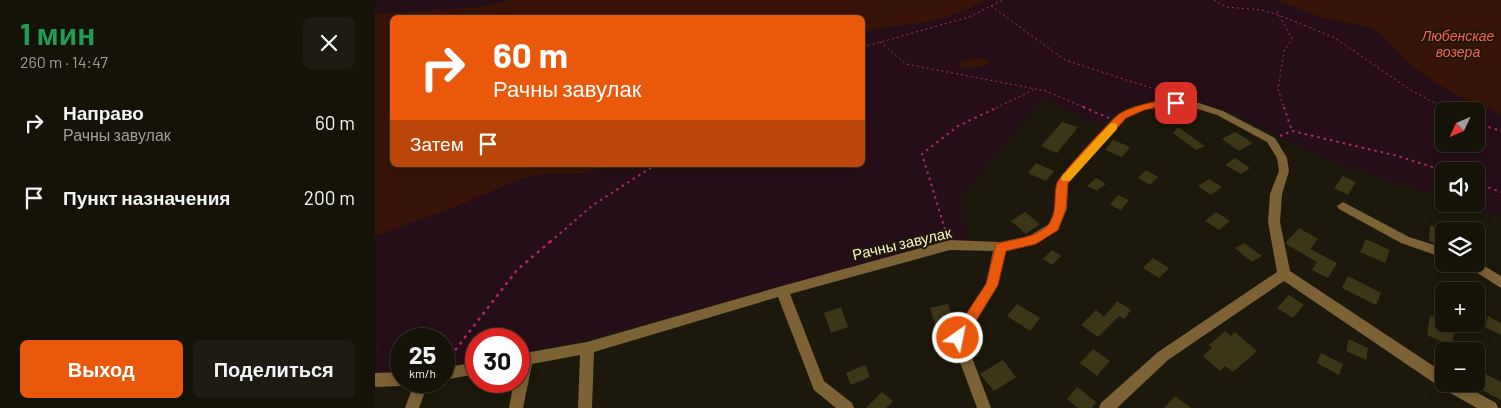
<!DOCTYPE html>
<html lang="ru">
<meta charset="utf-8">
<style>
:root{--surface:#151208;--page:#1e1b12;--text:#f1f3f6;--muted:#9d9e9c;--line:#343229;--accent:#ea580c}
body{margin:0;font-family:Barlow,sans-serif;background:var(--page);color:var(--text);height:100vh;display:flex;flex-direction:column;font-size:19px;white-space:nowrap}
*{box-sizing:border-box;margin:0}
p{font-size:16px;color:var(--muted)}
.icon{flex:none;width:28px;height:28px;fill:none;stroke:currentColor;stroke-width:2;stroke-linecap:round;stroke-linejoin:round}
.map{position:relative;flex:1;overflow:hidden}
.sheet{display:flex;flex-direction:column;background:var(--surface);width:375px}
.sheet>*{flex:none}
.guide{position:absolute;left:15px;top:15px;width:475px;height:152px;border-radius:8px;box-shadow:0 2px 12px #0003,0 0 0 1px var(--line);background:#ea580c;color:#fff;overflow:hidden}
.needle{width:32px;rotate:226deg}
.fabs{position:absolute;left:1060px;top:102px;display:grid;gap:10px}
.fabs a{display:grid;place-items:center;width:50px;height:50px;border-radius:8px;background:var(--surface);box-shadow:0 2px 12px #0003,0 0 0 1px var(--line);font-size:25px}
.speed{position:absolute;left:15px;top:328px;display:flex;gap:10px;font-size:25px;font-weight:700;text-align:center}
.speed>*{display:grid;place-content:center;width:65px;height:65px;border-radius:50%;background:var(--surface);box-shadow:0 2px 12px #0003,0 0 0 1px var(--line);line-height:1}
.speed small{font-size:12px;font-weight:400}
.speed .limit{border:8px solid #d22;background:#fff;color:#111}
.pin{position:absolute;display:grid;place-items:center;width:42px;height:42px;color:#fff;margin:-21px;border-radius:10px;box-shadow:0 2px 8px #0006}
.me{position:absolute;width:55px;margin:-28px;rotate:33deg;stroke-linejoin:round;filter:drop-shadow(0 0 4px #0008)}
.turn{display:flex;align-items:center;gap:18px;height:105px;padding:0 20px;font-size:22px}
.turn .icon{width:65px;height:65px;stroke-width:2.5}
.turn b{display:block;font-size:35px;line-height:42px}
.then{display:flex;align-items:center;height:48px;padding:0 20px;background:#0003;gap:10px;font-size:19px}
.round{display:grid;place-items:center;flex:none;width:52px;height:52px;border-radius:8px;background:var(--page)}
.summary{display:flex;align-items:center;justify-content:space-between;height:85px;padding:0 20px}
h1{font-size:30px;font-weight:700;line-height:38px;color:#1e9e55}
.button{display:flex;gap:10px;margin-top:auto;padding:10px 20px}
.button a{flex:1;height:58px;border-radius:8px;background:var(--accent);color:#fff;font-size:20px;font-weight:700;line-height:58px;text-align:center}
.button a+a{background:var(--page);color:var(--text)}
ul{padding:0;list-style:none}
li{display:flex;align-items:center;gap:15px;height:75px;padding:0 20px}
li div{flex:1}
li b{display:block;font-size:19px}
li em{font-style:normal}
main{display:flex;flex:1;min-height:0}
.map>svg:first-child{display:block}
</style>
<main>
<section class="sheet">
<div class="summary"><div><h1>1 мин</h1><p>260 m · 14:47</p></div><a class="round"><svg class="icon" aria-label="close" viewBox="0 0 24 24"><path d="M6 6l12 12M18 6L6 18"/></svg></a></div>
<ul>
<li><svg class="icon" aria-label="right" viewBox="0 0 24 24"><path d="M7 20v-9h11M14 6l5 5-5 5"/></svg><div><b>Направо</b><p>Рачны завулак</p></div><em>60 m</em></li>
<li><svg class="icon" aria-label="arrive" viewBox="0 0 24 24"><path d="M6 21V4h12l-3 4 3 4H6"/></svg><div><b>Пункт назначения</b></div><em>200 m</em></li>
</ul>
<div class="button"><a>Выход</a><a>Поделиться</a></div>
</section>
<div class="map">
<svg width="1126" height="408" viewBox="0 0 1126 408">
<rect width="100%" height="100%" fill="#1c180b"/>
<g fill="#260e18" fill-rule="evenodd">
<polygon points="0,0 136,0 103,7 0,14"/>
<path d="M 610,0 L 900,0 L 950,18 L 981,24 L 1001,31 L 1014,41 L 1033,63 L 1046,73 L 1086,97 L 1126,114 L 1126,216 L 1089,204 L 1101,204 L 1101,171 L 1069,171 L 1069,197 C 1027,184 983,172 942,155 C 886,131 847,94 782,101 C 757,104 743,109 724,126 L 669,99 L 586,196 L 594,243 L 563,244 L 198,343 L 144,353 L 144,339 L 101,339 L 101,361 L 69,366 L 69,339 L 26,339 L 26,371 L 0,373 L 0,236 L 72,210 L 148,178 L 170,174 L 198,174 L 219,171 L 237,165 L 488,165 L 488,32 C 507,26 526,26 546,23 C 568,19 590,10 610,0 ZM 1069,111 L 1101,111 L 1101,144 L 1069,144 Z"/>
</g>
<g fill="#381307">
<path d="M 136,0 L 610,0 C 592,10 571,19 550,22 C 529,26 509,26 488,32 L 488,18 L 18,18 L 18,165 L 237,165 L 209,173 L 170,174 L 148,178 L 72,210 L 0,236 L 0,14 L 103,7 Z"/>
<path d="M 900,0 L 1126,0 L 1126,114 C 1095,103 1061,86 1035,64 C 1023,54 1016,40 1002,32 C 987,23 968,23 951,18 C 933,14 917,5 900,0 Z"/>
<polygon points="601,58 611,59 616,64 591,69 583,66 588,61"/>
</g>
<g fill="#3d3616">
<polygon points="687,122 703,127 682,153 666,146"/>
<polygon points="803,127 830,146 821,150 798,133"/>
<polygon points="860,132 878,143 864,151 847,139"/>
<polygon points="738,140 755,147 747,157 730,150"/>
<polygon points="860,158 875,168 866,174 850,165"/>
<polygon points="661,163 679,171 671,181 653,173"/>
<polygon points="771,170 783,177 775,185 763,178"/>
<polygon points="968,176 981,182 973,195 959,188"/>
<polygon points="721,178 731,184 722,191 712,186"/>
<polygon points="834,179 847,187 836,195 823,186"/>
<polygon points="743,195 754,200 746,210 735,205"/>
<polygon points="650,212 665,224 651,234 636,221"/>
<polygon points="841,212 855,221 844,230 830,221"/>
<polygon points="1055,225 1069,230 1069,246 1054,241"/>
<polygon points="924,228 943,239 935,249 962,263 953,278 937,270 942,262 911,244 911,242"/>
<polygon points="991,239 1015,250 1010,263 985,252"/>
<polygon points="869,243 887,256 877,262 860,248"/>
<polygon points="677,250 686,256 677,265 668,259"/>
<polygon points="778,258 794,268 784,278 768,268"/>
<polygon points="973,276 1006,293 1001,305 967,288"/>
<polygon points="914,295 929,305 918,318 902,308"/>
<polygon points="742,301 756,310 749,319 744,316 723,337 706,325 721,310 729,317"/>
<polygon points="573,304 579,320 560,325 555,308"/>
<polygon points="642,304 665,318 655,331 632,316"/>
<polygon points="466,307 473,327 456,333 449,313"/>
<polygon points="1055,315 1069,321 1069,324 1080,326 1077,346 1052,335"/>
<polygon points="1113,316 1126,323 1126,335 1110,327"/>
<polygon points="850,331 856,336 860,332 882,351 858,372 850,366 845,371 828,356 837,348 834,345"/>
<polygon points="974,339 993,348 991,360 971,351"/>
<polygon points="718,349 735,361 722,376 705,363"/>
<polygon points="946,353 968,364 964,375 942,363"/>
<polygon points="628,360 641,377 619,391 605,374"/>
<polygon points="490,365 495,377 476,385 471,373"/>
<polygon points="1101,369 1126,382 1126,400 1101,387"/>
<polygon points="702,387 721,402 717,408 703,408 692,399"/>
<polygon points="507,392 518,401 511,408 491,408"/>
<polygon points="800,396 816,408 789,408"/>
</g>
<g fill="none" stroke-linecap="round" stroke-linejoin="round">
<g stroke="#af2a68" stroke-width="1" stroke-dasharray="2 3" stroke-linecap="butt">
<polyline points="839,0 851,7 887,10 904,15 960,38 1034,89 1069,108"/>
<polyline points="616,6 690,60 785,91 786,96"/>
<polyline points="902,11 917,39 909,51 903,89 909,108"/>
<polyline points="505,42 531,64 671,91 711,108"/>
<polyline points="488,47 594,17 628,0"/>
<polyline points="621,108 658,90"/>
</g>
<g stroke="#af2a68" stroke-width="2" stroke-dasharray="2.5 4" stroke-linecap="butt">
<polyline points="708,107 734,118"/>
<polyline points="909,107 917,131"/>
<polyline points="1067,107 1075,111"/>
<polyline points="1101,123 1126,131"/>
<polyline points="905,136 917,131 1023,156 1070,171"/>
<polyline points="1101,183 1126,192"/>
<polyline points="572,236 547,154 583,126 623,107"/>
<polyline points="175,242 218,205 280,165"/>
</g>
<polyline stroke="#af2a68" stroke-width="2.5" stroke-dasharray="3 4.5" stroke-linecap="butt" points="71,362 142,270 176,241"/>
<g fill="#7c6235" fill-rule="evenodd">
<polygon points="788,100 824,103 848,111 900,138 912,158 914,171 907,194 905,222 915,271 1069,373 1069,384 1086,384 1121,403 1123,408 1102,408 1068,389 909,281 793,360 742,408 724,408 726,403 783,352 902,272 893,222 895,194 904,171 902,158 892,142 842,115 823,109 788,106 770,110 751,118 716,155 693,183 692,209 683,230 661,243 630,250 623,285 590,339 616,408 602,408 576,338 611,284 618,251 575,250 415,294 449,381 477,403 479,408 461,408 439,390 403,297 219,352 217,408 203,408 205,355 157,364 148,408 134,408 139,381 144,381 144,354 212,342 407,286 575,240 625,242 654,236 674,224 680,209 683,182 708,151 745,114 764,106"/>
<polygon points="968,202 1034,237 1069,248 1069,258 1026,243 964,209 962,206"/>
<polygon points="1101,261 1126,276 1126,288 1093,267 1091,264 1101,264"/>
<polygon points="101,362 101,374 69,380 69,368"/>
<polygon points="0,373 26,372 26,381 32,381 26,386 0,387"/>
<polygon points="40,381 54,381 44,408 30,408"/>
</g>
</g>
<path fill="#ea580c" stroke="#983908" d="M 788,100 L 801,100 L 806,103 L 801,106 L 788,106 L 769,110 L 751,118 L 693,183 L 691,209 L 683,230 L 661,244 L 631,251 L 623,285 L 588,342 L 583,344 L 578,342 L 576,338 L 578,334 L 611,284 L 621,244 C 637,239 663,238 674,224 C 683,211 678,196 682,183 C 685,175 736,120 744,114 C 757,106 774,103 788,100 Z"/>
<polygon fill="#f59e0b" points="738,123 742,124 742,129 695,181 687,181 686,178 687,176 735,124"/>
<g text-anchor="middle" stroke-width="4" stroke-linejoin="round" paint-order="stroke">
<g font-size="14" font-style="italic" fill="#ff5e54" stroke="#1c180b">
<text x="1083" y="41">Любенскае<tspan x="1083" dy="16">возера</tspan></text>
</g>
<g font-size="15" fill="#ffeec6" stroke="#1c180b">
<text transform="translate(527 244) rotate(-13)" y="5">Рачны завулак</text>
</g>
</g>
</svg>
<div class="fabs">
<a><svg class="needle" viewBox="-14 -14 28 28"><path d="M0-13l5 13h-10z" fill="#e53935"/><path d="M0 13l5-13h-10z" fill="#9d9e9c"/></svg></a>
<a><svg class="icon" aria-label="sound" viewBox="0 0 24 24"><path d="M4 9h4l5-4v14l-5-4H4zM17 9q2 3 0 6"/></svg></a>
<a><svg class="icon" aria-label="layers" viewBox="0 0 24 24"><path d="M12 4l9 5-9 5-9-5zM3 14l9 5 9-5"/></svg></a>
<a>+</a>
<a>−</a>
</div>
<div class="speed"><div>25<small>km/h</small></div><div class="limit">30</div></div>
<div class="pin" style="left:801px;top:103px;background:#d93025"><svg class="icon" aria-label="arrive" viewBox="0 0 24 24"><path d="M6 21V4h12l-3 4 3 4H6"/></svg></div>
<svg class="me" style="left:583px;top:338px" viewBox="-20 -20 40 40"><circle r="17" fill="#ea580c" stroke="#fff" stroke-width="3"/><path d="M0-11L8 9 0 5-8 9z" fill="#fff"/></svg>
<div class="guide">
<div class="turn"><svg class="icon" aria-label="right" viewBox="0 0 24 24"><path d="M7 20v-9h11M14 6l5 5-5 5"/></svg><div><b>60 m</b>Рачны завулак</div></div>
<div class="then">Затем<svg class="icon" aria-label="arrive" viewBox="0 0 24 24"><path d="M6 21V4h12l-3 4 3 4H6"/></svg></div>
</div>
</div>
</main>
